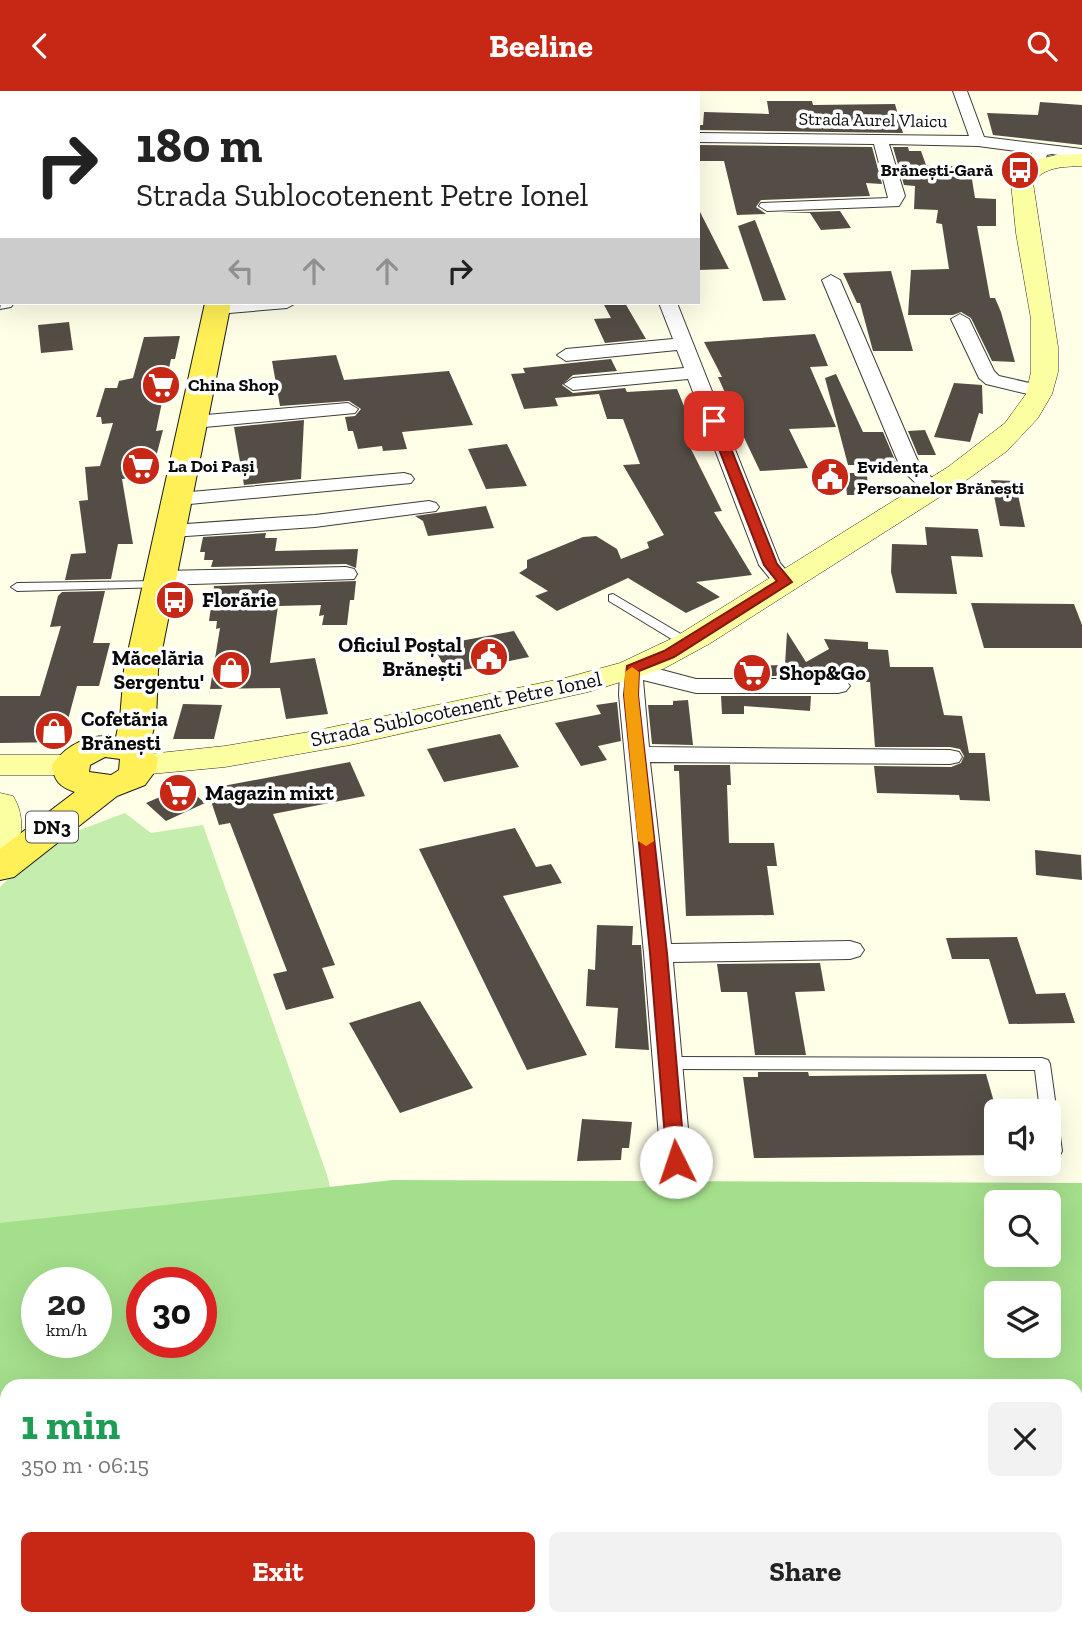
<!DOCTYPE html>
<meta charset="utf-8">
<style>
:root{--surface:#fff;--page:#f2f2f2;--text:#222;--muted:#767676;--accent:#c72815}
body{margin:0;font-family:"Zilla Slab",serif;background:var(--page);color:var(--text);height:100vh;display:flex;flex-direction:column;font-size:26px;white-space:nowrap}
*{box-sizing:border-box;margin:0}
p{font-size:23px;color:var(--muted)}
.icon{flex:none;width:38px;height:38px;fill:none;stroke:currentColor;stroke-width:2;stroke-linecap:round;stroke-linejoin:round}
.map{position:relative;flex:1;overflow:hidden}
.sheet{position:absolute;left:0px;top:1288px;width:1083px;height:247px;display:flex;flex-direction:column;background:var(--surface);border-radius:21px 21px 0 0;box-shadow:0 7px 28px #0002}
.sheet>*{flex:none}
.top-card{position:absolute;left:0px;top:0px;width:700px;height:214px;box-shadow:0 7px 28px #0002;background:#fff;color:var(--text);overflow:hidden}
.controls{position:absolute;left:984px;top:1008px;display:grid;gap:14px}
.controls a{display:grid;place-items:center;width:77px;height:77px;border-radius:10px;background:var(--surface);box-shadow:0 7px 28px #0002;font-size:35px}
.speed{position:absolute;left:21px;top:1176px;display:flex;gap:14px;font-size:35px;font-weight:700;text-align:center}
.speed>*{display:grid;place-content:center;width:91px;height:91px;border-radius:50%;background:var(--surface);box-shadow:0 7px 28px #0002;line-height:1}
.speed small{font-size:18px;font-weight:400}
.speed .limit{border:10px solid #d22;background:#fff;color:#111}
.pin{position:absolute;display:grid;place-items:center;width:60px;height:60px;color:#fff;margin:-30px;border-radius:14px;box-shadow:0 4px 10px #0006}
.me{position:absolute;width:77px;margin:-38px;rotate:356deg;stroke-linejoin:round;filter:drop-shadow(0 0 5px #0008)}
.turn{display:flex;align-items:center;gap:24px;height:147px;padding:0 21px;font-size:32px}
.turn .icon{width:91px;height:91px;stroke-width:2.5}
.turn b{display:block;font-size:49px;line-height:60px}
.lanes{display:flex;align-items:center;height:66px;padding:0 21px;background:#0003;justify-content:center;gap:35px;direction:ltr}
.lanes .off{opacity:.35}
.round{display:grid;place-items:center;flex:none;width:74px;height:74px;border-radius:10px;background:var(--page)}
.head{display:flex;align-items:center;justify-content:space-between;height:119px;padding:0 21px}
h1{font-size:42px;font-weight:700;line-height:52px;color:#1e9e55}
.action{display:flex;gap:14px;margin-top:auto;padding:14px 21px}
.action a{flex:1;height:80px;border-radius:10px;background:var(--accent);color:#fff;font-size:28px;font-weight:700;line-height:80px;text-align:center}
.action a+a{background:var(--page);color:var(--text)}
header{display:flex;justify-content:space-between;align-items:center;height:91px;padding:0 21px;background:var(--accent);color:#fff;font-size:32px;font-weight:700}
.map>svg:first-child{display:block}
</style>
<header><svg class="icon" aria-label="back" viewBox="0 0 24 24"><path d="M15 5l-7 7 7 7"/></svg>Beeline<svg class="icon" aria-label="search" viewBox="0 0 24 24"><circle cx="10" cy="10" r="6"/><path d="M15 15l6 6"/></svg></header>
<div class="map">
<svg width="1082" height="1534" viewBox="0 0 1082 1534">
<rect width="100%" height="100%" fill="#fffee7"/>
<g fill="#c5edad" fill-rule="evenodd">
<path d="M 125,722 L 151,742 L 203,734 L 327,1084 L 381,1295 L 7,1295 L 7,1528 L 0,1529 L 0,796 L 45,752 ZM 37,1192 L 96,1192 L 96,1251 L 37,1251 ZM 142,1192 L 201,1192 L 201,1251 L 142,1251 Z"/>
<polygon points="1076,1485 1082,1486 1082,1534 88,1534 138,1528 1076,1528"/>
</g>
<path fill="#a4df8b" fill-rule="evenodd" d="M 393,1089 L 1082,1092 L 1082,1486 L 1076,1485 L 1076,1295 L 7,1295 L 7,1528 L 138,1528 L 88,1534 L 0,1534 L 0,1132 ZM 996,1111 L 1048,1111 L 1048,1164 L 996,1164 ZM 37,1192 L 96,1192 L 96,1251 L 37,1251 ZM 142,1192 L 201,1192 L 201,1251 L 142,1251 ZM 996,1202 L 1048,1202 L 1048,1255 L 996,1255 Z"/>
<g fill="#544d46">
<polygon points="767,10 812,10 813,14 895,13 903,42 698,39 698,34 703,34 704,21 769,23"/>
<polygon points="1040,11 1082,14 1082,54 993,44 987,22 1038,24"/>
<polygon points="698,54 872,56 882,93 866,92 870,105 761,109 756,116 766,123 737,124 724,70 698,70"/>
<polygon points="893,56 908,56 909,60 921,60 926,74 970,76 975,107 996,108 996,135 977,135 990,207 995,207 1001,221 1015,271 992,270 971,227 961,221 953,224 908,224 911,179 949,178 942,133 936,132 938,119 914,118 915,95 904,94"/>
<polygon points="698,117 729,178 698,179"/>
<polygon points="840,120 851,137 821,139 810,122 780,122"/>
<polygon points="755,129 786,209 763,210 738,135"/>
<polygon points="891,180 913,260 873,260 860,212 857,212 843,182"/>
<polygon points="603,212 625,212 646,248 605,252 594,228 611,227"/>
<polygon points="69,231 73,259 41,262 38,234"/>
<polygon points="815,243 828,275 810,276 836,336 789,338 808,377 760,380 728,313 730,313 718,286 722,286 704,251"/>
<polygon points="180,245 175,268 171,268 156,340 163,339 156,366 145,366 147,385 122,388 133,453 118,453 111,488 65,489 71,463 86,462 79,410 88,409 85,376 100,375 113,332 102,333 101,326 96,326 105,297 117,297 119,290 133,287 144,246"/>
<polygon points="336,264 344,289 449,280 473,334 402,341 407,358 383,360 382,355 358,358 353,340 348,340 345,326 355,325 361,318 349,310 280,315 272,270"/>
<polygon points="611,268 617,280 573,284 562,294 573,302 625,297 627,301 677,298 698,349 687,350 722,420 714,421 752,484 696,491 720,506 686,522 628,487 557,520 535,505 548,500 519,482 527,477 527,469 583,446 596,445 617,458 621,468 649,457 647,451 664,444 623,374 640,373 623,328 607,328 599,303 555,307 558,315 524,318 511,283 525,282 523,277"/>
<polygon points="836,283 863,341 883,341 897,374 848,374 825,287"/>
<polygon points="954,292 982,294 983,323 979,322 970,351 934,346"/>
<polygon points="304,329 301,388 244,394 234,336"/>
<polygon points="925,339 936,364 918,364 908,340"/>
<polygon points="507,353 527,395 486,398 468,358"/>
<polygon points="845,382 867,382 868,404 847,404"/>
<polygon points="991,389 1015,390 1025,436 1000,435"/>
<polygon points="486,415 494,437 428,445 423,430 415,425"/>
<polygon points="925,436 978,438 983,466 951,465 957,503 896,502 891,481 892,453 927,454"/>
<polygon points="266,442 265,447 277,447 275,460 358,458 356,477 346,473 211,476 213,469 204,469 205,461 200,461 203,446"/>
<polygon points="356,490 354,509 350,509 347,534 322,534 324,524 319,525 321,514 278,515 270,572 315,567 328,623 286,628 280,597 210,598 220,537 216,538 217,530 209,530 214,495"/>
<polygon points="105,500 93,552 110,552 99,595 77,595 62,651 0,652 0,605 40,605 61,535 50,536 58,505 62,501"/>
<polygon points="971,512 1074,513 1082,534 1082,557 984,557"/>
<polygon points="514,540 529,566 448,582 433,555"/>
<polygon points="787,541 806,571 829,558 824,548 868,551 868,558 888,559 890,576 933,576 944,624 962,625 969,662 985,662 990,710 960,709 959,704 877,702 874,675 951,676 961,672 964,665 960,658 950,656 875,656 870,591 850,591 838,585 735,585 733,575 785,574"/>
<polygon points="721,605 811,605 810,620 744,615 744,623 722,623"/>
<polygon points="688,609 693,654 652,653 648,614 673,614 673,610"/>
<polygon points="617,611 621,650 598,655 607,669 581,675 555,632 601,623 596,614"/>
<polygon points="183,613 222,614 214,648 173,648"/>
<polygon points="500,643 519,676 444,691 427,658"/>
<polygon points="350,671 365,705 273,723 335,874 322,877 334,907 286,919 273,883 287,880 230,732 219,734 207,698"/>
<polygon points="674,674 730,674 731,694 727,694 729,752 774,752 777,775 767,775 774,824 686,825 679,680 674,680"/>
<polygon points="185,695 205,712 166,730 146,712"/>
<polygon points="515,737 536,776 551,773 562,792 503,805 587,964 527,979 419,758"/>
<polygon points="1035,759 1081,764 1082,789 1036,784"/>
<polygon points="597,834 633,835 632,854 641,854 649,959 615,957 618,917 586,915 588,878 595,879"/>
<polygon points="1017,846 1036,903 1065,902 1075,932 1009,933 989,868 952,868 946,847"/>
<polygon points="820,872 825,900 795,901 806,964 755,964 747,901 721,901 717,873"/>
<polygon points="420,910 473,997 400,1022 349,932"/>
<polygon points="758,981 808,981 809,985 986,983 996,1018 996,1064 754,1067 743,986 758,986"/>
<polygon points="582,1028 632,1031 629,1057 622,1057 621,1069 577,1070"/>
</g>
<g fill="none" stroke-linecap="round" stroke-linejoin="round">
<g stroke="#3d3d3d" stroke-width="2">
<g id="lane">
<rect x="138" y="0" width="8" height="2"/>
<polygon points="161,490 167,494 165,496 17,500 11,496 17,492"/>
<polygon points="613,503 691,549 693,552 691,555 683,555 609,510 609,504"/>
<polygon points="669,966 1042,967 1048,969 1050,973 1062,1060 1060,1064 1054,1066 1048,1064 1048,1020 1040,1020 1035,979 669,978 663,976 661,972 663,968"/>
</g>
</g>
<g stroke="#3d3d3d" stroke-width="2">
<g id="street">
<polygon points="381,0 405,0 380,2"/>
<rect x="587" y="0" width="14" height="2"/>
<polygon points="953,0 967,0 984,46 1082,58 1082,68 1052,63 1047,64 1044,72 1039,74 1031,69 1032,62 978,55 889,53 905,105 899,115 767,120 759,115 761,112 888,107 874,53 698,51 698,42 969,45"/>
<polygon points="831,184 840,189 920,375 942,397 939,401 925,401 901,378 822,189"/>
<polygon points="2,207 2,212 14,212 11,216 0,218"/>
<polygon points="228,212 296,212 287,217 217,223 208,218 211,214"/>
<polygon points="659,212 677,212 780,472 796,491 793,496 777,496 759,474 688,288 573,299 564,293 573,287 684,277 677,259 566,270 557,264 566,258 673,248"/>
<polygon points="960,223 969,228 994,280 999,285 1047,296 1049,300 1047,304 1040,306 986,293 979,287 951,228"/>
<polygon points="348,312 358,318 355,322 194,337 184,331 194,325"/>
<polygon points="404,382 411,384 414,388 411,392 179,414 172,412 169,408 172,404 179,402"/>
<polygon points="429,410 436,412 439,416 436,420 315,436 172,446 165,444 161,440 165,436 172,434 315,424"/>
<polygon points="346,476 354,478 357,483 354,488 162,494 154,492 151,487 154,482 162,480"/>
<polygon points="632,571 696,588 838,588 846,590 850,595 846,600 838,602 696,602 643,589 649,656 950,659 959,661 962,666 959,671 950,673 650,671 671,853 850,850 860,853 864,859 860,865 850,868 673,871 691,1071 687,1079 676,1083 665,1079 661,1071 644,862 619,604 620,578 624,573"/>
</g>
</g>
<g stroke="#2c2c2c" stroke-width="1">
<g id="secondary">
<path d="M 1082,63 L 1082,75 C 1064,76 1044,75 1033,92 L 1058,256 L 1058,281 L 1052,303 L 1038,327 L 1007,360 L 968,388 L 709,553 L 663,578 L 588,601 L 350,654 L 225,676 L 140,684 L 128,681 L 123,674 L 128,667 L 140,664 L 225,655 L 309,641 L 565,587 L 620,572 L 675,546 L 948,376 L 1005,332 L 1026,303 L 1031,281 L 1031,228 L 1016,142 L 1011,92 L 1019,80 L 1031,70 L 1056,64 Z"/>
<polygon points="0,664 70,664 82,667 87,674 82,681 70,684 0,684"/>
<path d="M 0,702 L 13,705 C 24,722 24,746 13,763 L 0,766 Z"/>
</g>
</g>
<g stroke="#1b1b1b" stroke-width="2">
<g id="primary">
<polygon points="250,0 270,0 249,2"/>
<path d="M 205,212 L 231,212 L 158,579 L 156,628 L 149,657 L 158,668 L 156,679 L 145,694 L 117,705 L 14,786 L 0,789 L 0,758 L 75,701 C 60,696 54,690 52,674 C 67,653 90,642 116,646 L 120,628 L 124,579 ZM 105,666 L 120,668 L 119,679 L 111,684 L 89,681 L 90,674 Z"/>
</g>
</g>
<use href="#lane" fill="#fff" fill-rule="evenodd"/>
<use href="#street" fill="#fff" fill-rule="evenodd"/>
<use href="#secondary" fill="#fbffa2" fill-rule="evenodd"/>
<use href="#primary" fill="#fff057" fill-rule="evenodd"/>
</g>
<polygon fill="#c72815" stroke="#811a0e" stroke-width="2" points="714,326 720,330 777,473 792,491 674,566 639,580 638,604 667,862 685,1071 683,1076 669,1076 667,1071 650,862 624,604 627,575 664,560 777,490 764,474 708,330"/>
<polygon fill="#f59e0b" points="632,576 639,581 638,604 654,750 646,755 638,750 624,604 625,581"/>
<defs>
<g id="bus-disc" transform="scale(2.0125)"><circle r="9.5" fill="#c72815" stroke="#fff"/><path d="M-5-6H5V4H4V6H2V4H-2V6H-4V4H-5ZM-3.5-4V0h7V-4ZM-3.5 1.2v1.5H-2V1.2ZM2 1.2v1.5H3.5V1.2Z" fill="#fff"/></g>
<g id="supermarket-disc" transform="scale(2.0125)"><circle r="9.5" fill="#c72815" stroke="#fff"/><path d="M-6-5.5h2.5l.6 2H6L4.5 2H-2.5L-4.4-4H-6ZM-1.5 3.2a1.3 1.3 0 1 0 .1 0ZM3 3.2a1.3 1.3 0 1 0 .1 0Z" fill="#fff"/></g>
<g id="civic-disc" transform="scale(2.0125)"><circle r="9.5" fill="#c72815" stroke="#fff"/><path d="M-.6-6.5H3V-4.5H.6V-3L4-1V1h2V6H-6V1h2V-1L-.6-3ZM-1.2 2.5V6h2.4V2.5Z" fill="#fff"/></g>
<g id="shop-disc" transform="scale(2.0125)"><circle r="9.5" fill="#c72815" stroke="#fff"/><path d="M-5-2.5h2.3a2.7 3.5 0 0 1 5.4 0H5L5.5 6h-11ZM-1.5-2.5h3a1.5 2.3 0 0 0-3 0Z" fill="#fff"/></g>
</defs>
<g fill-rule="evenodd">
<use href="#bus-disc" x="1020" y="79"/>
<use href="#supermarket-disc" x="161" y="294"/>
<use href="#supermarket-disc" x="141" y="375"/>
<use href="#civic-disc" x="830" y="386"/>
<use href="#bus-disc" x="175" y="509"/>
<use href="#civic-disc" x="489" y="566"/>
<use href="#shop-disc" x="231" y="579"/>
<use href="#supermarket-disc" x="752" y="582"/>
<use href="#shop-disc" x="54" y="640"/>
<use href="#supermarket-disc" x="178" y="702"/>
</g>
<g text-anchor="middle" stroke-width="7" stroke-linejoin="round" paint-order="stroke">
<g font-size="18" fill="#0a0a0a" stroke="#fff">
<text transform="translate(873 29) rotate(1)" y="6">Strada Aurel Vlaicu</text>
</g>
<g font-size="18" font-weight="bold" fill="#0a0a0a" stroke="#fff" text-anchor="start">
<text x="993" y="85" text-anchor="end">Brănești-Gară</text>
<text x="188" y="300">China Shop</text>
<text x="168" y="381">La Doi Pași</text>
<text x="857" y="382">Evidența<tspan x="857" dy="21">Persoanelor Brănești</tspan></text>
</g>
<rect fill="#fff" stroke="#545454" stroke-width="2" x="26" y="720.5" width="52" height="31" rx="5"/>
<g font-size="19" font-weight="bold" fill="#0a0a0a">
<text x="52" y="743">DN3</text>
</g>
<g font-size="21" font-weight="bold" fill="#0a0a0a" stroke="#fff" text-anchor="start">
<text x="202" y="516">Florărie</text>
<text x="462" y="561" text-anchor="end">Oficiul Poștal<tspan x="462" dy="24">Brănești</tspan></text>
<text x="204" y="574" text-anchor="end">Măcelăria<tspan x="204" dy="24">Sergentu'</tspan></text>
<text x="779" y="589">Shop&amp;Go</text>
<text x="81" y="635">Cofetăria<tspan x="81" dy="24">Brănești</tspan></text>
<text x="205" y="709">Magazin mixt</text>
</g>
<g font-size="21" fill="#0a0a0a" stroke="#fff">
<text transform="translate(456 618) rotate(-12)" y="7">Strada Sublocotenent Petre Ionel</text>
</g>
</g>
</svg>
<div class="controls">
<a><svg class="icon" aria-label="sound" viewBox="0 0 24 24"><path d="M4 9h4l5-4v14l-5-4H4zM17 9q2 3 0 6"/></svg></a>
<a><svg class="icon" aria-label="search" viewBox="0 0 24 24"><circle cx="10" cy="10" r="6"/><path d="M15 15l6 6"/></svg></a>
<a><svg class="icon" aria-label="layers" viewBox="0 0 24 24"><path d="M12 4l9 5-9 5-9-5zM3 14l9 5 9-5"/></svg></a>
</div>
<div class="speed"><div>20<small>km/h</small></div><div class="limit">30</div></div>
<div class="pin" style="left:714px;top:330px;background:#d93025"><svg class="icon" aria-label="arrive" viewBox="0 0 24 24"><path d="M6 21V4h12l-3 4 3 4H6"/></svg></div>
<svg class="me" style="left:676px;top:1071px" viewBox="-20 -20 40 40"><circle r="19" fill="#fff"/><path d="M0-13L10 11 0 6-10 11z" fill="#c72815"/></svg>
<div class="top-card">
<div class="turn"><svg class="icon" aria-label="right" viewBox="0 0 24 24"><path d="M7 20v-9h11M14 6l5 5-5 5"/></svg><div><b>180 m</b>Strada Sublocotenent Petre Ionel</div></div>
<div class="lanes"><svg class="icon off" aria-label="left" viewBox="0 0 24 24"><path d="M17 20v-9H6M10 6l-5 5 5 5"/></svg><svg class="icon off" aria-label="ahead" viewBox="0 0 24 24"><path d="M12 20V5M6 11l6-6 6 6"/></svg><svg class="icon off" aria-label="ahead" viewBox="0 0 24 24"><path d="M12 20V5M6 11l6-6 6 6"/></svg><svg class="icon" aria-label="right" viewBox="0 0 24 24"><path d="M7 20v-9h11M14 6l5 5-5 5"/></svg></div>
</div>
<section class="sheet">
<div class="head"><div><h1>1 min</h1><p>350 m · 06:15</p></div><a class="round"><svg class="icon" aria-label="close" viewBox="0 0 24 24"><path d="M6 6l12 12M18 6L6 18"/></svg></a></div>
<div class="action"><a>Exit</a><a>Share</a></div>
</section>
</div>
